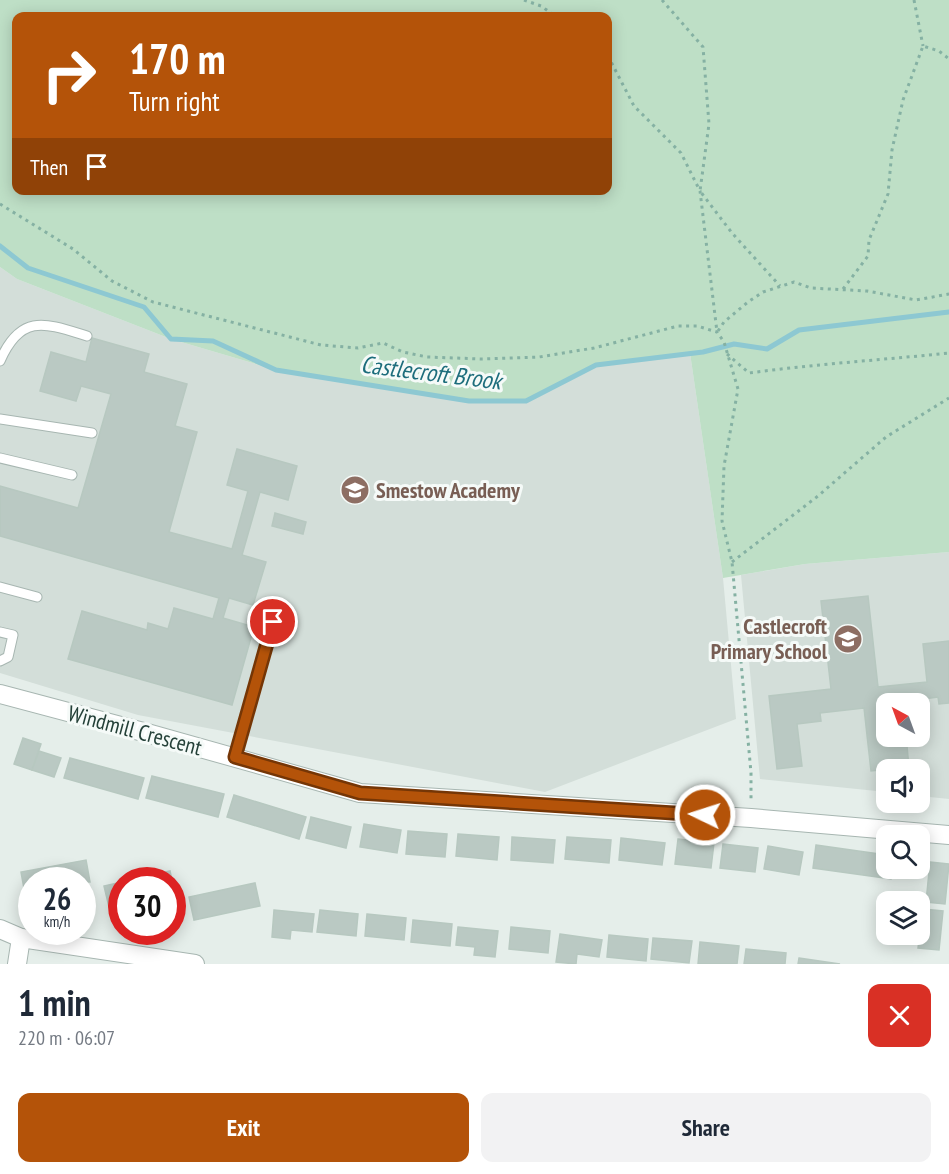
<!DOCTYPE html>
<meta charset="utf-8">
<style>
:root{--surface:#fff;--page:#f2f2f3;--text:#1f2937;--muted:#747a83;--accent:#b45309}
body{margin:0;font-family:"PT Sans Narrow",sans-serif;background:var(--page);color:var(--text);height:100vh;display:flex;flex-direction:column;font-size:22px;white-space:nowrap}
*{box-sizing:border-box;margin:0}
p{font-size:20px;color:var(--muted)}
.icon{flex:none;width:33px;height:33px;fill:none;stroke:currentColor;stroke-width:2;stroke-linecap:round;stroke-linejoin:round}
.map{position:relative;height:964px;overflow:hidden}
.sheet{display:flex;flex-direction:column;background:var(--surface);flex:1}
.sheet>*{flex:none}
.top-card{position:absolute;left:12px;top:12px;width:600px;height:183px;border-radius:12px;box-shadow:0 3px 15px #0003;background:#b45309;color:#fff;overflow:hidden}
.needle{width:39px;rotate:319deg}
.tools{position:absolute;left:876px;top:693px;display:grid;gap:12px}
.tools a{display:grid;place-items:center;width:54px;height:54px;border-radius:12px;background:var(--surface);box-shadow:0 3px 15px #0003;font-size:30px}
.speed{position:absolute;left:18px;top:867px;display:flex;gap:12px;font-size:30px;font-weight:700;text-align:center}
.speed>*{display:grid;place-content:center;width:78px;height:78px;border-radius:50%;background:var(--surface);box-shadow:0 3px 15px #0003;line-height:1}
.speed small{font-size:15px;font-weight:400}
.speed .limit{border:9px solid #d22;background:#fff;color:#111}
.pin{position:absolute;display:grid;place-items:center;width:51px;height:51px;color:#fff;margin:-26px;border:3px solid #fff;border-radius:50%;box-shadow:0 2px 6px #0007}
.me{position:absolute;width:66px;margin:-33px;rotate:274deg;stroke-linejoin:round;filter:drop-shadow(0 0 4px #0008)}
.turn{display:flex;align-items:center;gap:21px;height:126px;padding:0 18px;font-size:27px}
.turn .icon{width:78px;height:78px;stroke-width:2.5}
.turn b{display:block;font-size:42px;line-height:51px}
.then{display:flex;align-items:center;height:57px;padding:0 18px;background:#0003;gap:12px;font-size:22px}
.round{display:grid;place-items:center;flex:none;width:63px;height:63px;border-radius:12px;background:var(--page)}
.headline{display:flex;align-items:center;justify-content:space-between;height:102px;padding:0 18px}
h1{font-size:36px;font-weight:800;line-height:45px}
.action{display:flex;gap:12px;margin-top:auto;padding:12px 18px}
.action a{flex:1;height:69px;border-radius:12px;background:var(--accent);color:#fff;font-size:24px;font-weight:800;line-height:69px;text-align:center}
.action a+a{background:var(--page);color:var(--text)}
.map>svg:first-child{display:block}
</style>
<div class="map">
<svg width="949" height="964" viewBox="0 0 949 964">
<rect width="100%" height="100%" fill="#e5eeea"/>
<g fill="#d3ded9" fill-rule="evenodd">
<polygon points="0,267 17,279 171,339 276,370 469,401 526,401 596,365 690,353 723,578 736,719 545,792 138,715 0,673"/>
<path d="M 949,552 L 949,799 L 920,796 L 920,770 L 886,770 L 886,792 L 760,779 L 741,575 L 805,564 ZM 886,704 L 920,704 L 920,736 L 886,736 Z"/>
</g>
<path fill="#bedfc6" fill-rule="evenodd" d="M 0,0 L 949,0 L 949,552 L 805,564 L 723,578 L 690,353 L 596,365 L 526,401 L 469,401 L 276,370 L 171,339 L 17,279 L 0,267 ZM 16,16 L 608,16 L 608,190 L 16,190 Z"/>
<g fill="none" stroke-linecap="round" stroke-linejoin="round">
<polyline stroke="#8dc8d2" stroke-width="5" points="0,246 28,268 144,307 171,339 213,341 276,370 469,401 526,401 596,365 703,352 734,344 767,349 799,330 949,312"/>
</g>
<g fill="#bac9c3" stroke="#b7c8c0" stroke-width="1.5">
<polygon points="92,338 149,354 144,372 187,384 175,426 197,432 169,532 232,549 248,491 227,485 237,449 297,466 288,500 260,492 242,555 266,562 253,605 229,598 223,618 254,627 232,705 68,659 82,611 147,630 148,623 168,629 174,608 213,619 219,598 0,536 0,486 78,508 111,394 81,386 76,401 40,391 51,352 86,362"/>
<polygon points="275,513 306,522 303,534 272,526"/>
<polygon points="868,596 878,687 927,682 923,644 949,641 949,703 939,704 938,697 886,704 886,736 906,736 909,767 871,771 864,708 820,713 821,721 797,724 802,766 777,769 769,696 831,689 821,601"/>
<polygon points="23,738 41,744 32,770 14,764"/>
<polygon points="39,751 61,758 54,777 32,770"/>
<polygon points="70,758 144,778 138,799 64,778"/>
<polygon points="152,776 224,794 218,817 146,798"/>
<polygon points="234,795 306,817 299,839 227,817"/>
<polygon points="311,817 351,827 346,848 306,838"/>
<polygon points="364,824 401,830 397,853 360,847"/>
<polygon points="408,831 447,834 445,857 406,854"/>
<polygon points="458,834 499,837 497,860 456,856"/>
<polygon points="512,837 555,840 553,863 511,860"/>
<polygon points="567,837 611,840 609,863 565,859"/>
<polygon points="621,838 665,843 662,865 619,860"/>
<polygon points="678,839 714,843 711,868 675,864"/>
<polygon points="723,844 758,848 755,872 720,868"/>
<polygon points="816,845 886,855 886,868 893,868 891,879 813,868"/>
<polygon points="768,846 803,852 799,875 764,869"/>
<polygon points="86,860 90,882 32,880 32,893 25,894 21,872"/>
<polygon points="930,862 949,864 945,904 926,902"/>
<polygon points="170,871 172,880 128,880"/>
<polygon points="122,882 122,904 109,907 104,886"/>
<polygon points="255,883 260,906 194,920 189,897"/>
<polygon points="923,909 943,911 939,950 918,948"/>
<polygon points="274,910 314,914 312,932 291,930 290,939 272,937"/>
<polygon points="320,910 358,914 356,936 317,932"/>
<polygon points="367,914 406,918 404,940 365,936"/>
<polygon points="413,920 452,924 450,946 411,942"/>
<polygon points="458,927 498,931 495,957 474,955 475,947 456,945"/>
<polygon points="511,927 550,931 548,953 509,949"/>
<polygon points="560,934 602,940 599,957 577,954 576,964 556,962"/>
<polygon points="609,935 648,939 646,961 607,957"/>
<polygon points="653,938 692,941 689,963 651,959"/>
<polygon points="700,942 739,946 737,964 698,964"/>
<polygon points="746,949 786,953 785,964 744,964"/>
<polygon points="799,958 840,964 798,964"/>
</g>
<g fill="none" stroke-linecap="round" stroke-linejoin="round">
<g stroke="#a7b6b1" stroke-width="11">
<g id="lane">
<path d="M 0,361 C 21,313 45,323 87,336"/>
<polyline points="0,419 92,433"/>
<polyline points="0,458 72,475"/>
<polyline points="0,587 37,597"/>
<polyline points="0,632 13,635 8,657 0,661"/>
<polyline points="235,757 273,622"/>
</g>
</g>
<g stroke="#a7b6b1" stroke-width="20">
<g id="street">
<polyline points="0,694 147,733 360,793 751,818 949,835"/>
<polyline points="0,929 21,938 195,964"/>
<polyline points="17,964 21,938"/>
</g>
</g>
<g stroke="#85b1a3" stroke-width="3" stroke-dasharray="3 4.5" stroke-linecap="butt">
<polyline points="524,0 541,6 555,16"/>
<polyline points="662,0 703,47 709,124 700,191 732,233 780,286"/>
<polyline points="914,0 923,46"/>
<polyline points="608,56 634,106 681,153 700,191 717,332"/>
<polyline points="0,204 73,249 112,281 153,302 321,345 358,348 383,343 403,352 427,357 482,359 539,357 594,348 678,326 697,326 717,332 724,342 738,389 724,466 722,521 732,562 751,773 751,801"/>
<polyline points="843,289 868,256 869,240 888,194 892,150 903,100 923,46 939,51 949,59"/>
<polyline points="718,331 724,322 748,302 763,292 794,282 811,288 867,291 916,300 949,294"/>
<path d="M 727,354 L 749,373 C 815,364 882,360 949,353"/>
<polyline points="732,562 818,496 886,437 949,398"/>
</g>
<use href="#lane" stroke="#fff" stroke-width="9"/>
<use href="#street" stroke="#fff" stroke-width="18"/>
</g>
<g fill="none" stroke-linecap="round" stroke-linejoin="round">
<g stroke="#753606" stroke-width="15">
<polyline id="route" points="273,622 235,757 360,793 705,815"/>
</g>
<use href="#route" stroke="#b45309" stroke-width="10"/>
</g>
<defs>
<g id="school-disc" transform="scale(1.5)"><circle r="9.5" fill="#8d6e63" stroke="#f5faf8"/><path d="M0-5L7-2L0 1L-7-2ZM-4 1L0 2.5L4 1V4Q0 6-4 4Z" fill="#fff"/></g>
</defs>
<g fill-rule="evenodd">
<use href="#school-disc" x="355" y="490"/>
<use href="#school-disc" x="848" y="639"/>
</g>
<g text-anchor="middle" stroke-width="6" stroke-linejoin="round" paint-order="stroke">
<g font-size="22" font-weight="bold" fill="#785e54" stroke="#f5faf8" text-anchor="start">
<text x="376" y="498">Smestow Academy</text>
<text x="827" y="634" text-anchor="end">Castlecroft<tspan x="827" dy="25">Primary School</tspan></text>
</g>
<g font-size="22" fill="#244038" stroke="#f5faf8">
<text transform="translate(135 730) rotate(15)" y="8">Windmill Crescent</text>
</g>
<g font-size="24" font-style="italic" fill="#1d6d7c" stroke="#f5faf8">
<text transform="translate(431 373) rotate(7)" y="8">Castlecroft Brook</text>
</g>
</g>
</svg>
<div class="tools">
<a><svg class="needle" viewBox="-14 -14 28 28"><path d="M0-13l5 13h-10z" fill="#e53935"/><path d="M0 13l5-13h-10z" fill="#747a83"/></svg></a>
<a><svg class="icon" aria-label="sound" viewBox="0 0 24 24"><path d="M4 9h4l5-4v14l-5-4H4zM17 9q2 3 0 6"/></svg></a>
<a><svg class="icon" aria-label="search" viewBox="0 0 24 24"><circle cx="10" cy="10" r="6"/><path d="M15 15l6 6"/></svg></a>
<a><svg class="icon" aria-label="layers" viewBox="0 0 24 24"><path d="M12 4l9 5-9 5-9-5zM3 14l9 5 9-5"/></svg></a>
</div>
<div class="speed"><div>26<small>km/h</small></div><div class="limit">30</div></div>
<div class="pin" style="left:273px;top:622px;background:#d93025"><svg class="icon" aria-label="arrive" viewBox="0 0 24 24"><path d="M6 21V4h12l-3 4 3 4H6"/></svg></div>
<svg class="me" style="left:705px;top:815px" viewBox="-20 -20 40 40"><circle r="17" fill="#b45309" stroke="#fff" stroke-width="3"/><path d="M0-11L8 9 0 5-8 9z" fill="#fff"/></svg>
<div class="top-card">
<div class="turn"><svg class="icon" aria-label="right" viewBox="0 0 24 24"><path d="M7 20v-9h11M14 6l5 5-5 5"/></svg><div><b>170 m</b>Turn right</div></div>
<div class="then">Then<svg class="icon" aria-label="arrive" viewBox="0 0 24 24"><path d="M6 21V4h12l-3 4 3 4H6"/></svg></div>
</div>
</div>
<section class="sheet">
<div class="headline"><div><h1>1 min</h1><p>220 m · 06:07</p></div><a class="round" style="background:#d93025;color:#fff"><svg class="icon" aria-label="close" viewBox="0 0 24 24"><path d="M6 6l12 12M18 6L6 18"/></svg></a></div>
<div class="action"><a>Exit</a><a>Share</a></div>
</section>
